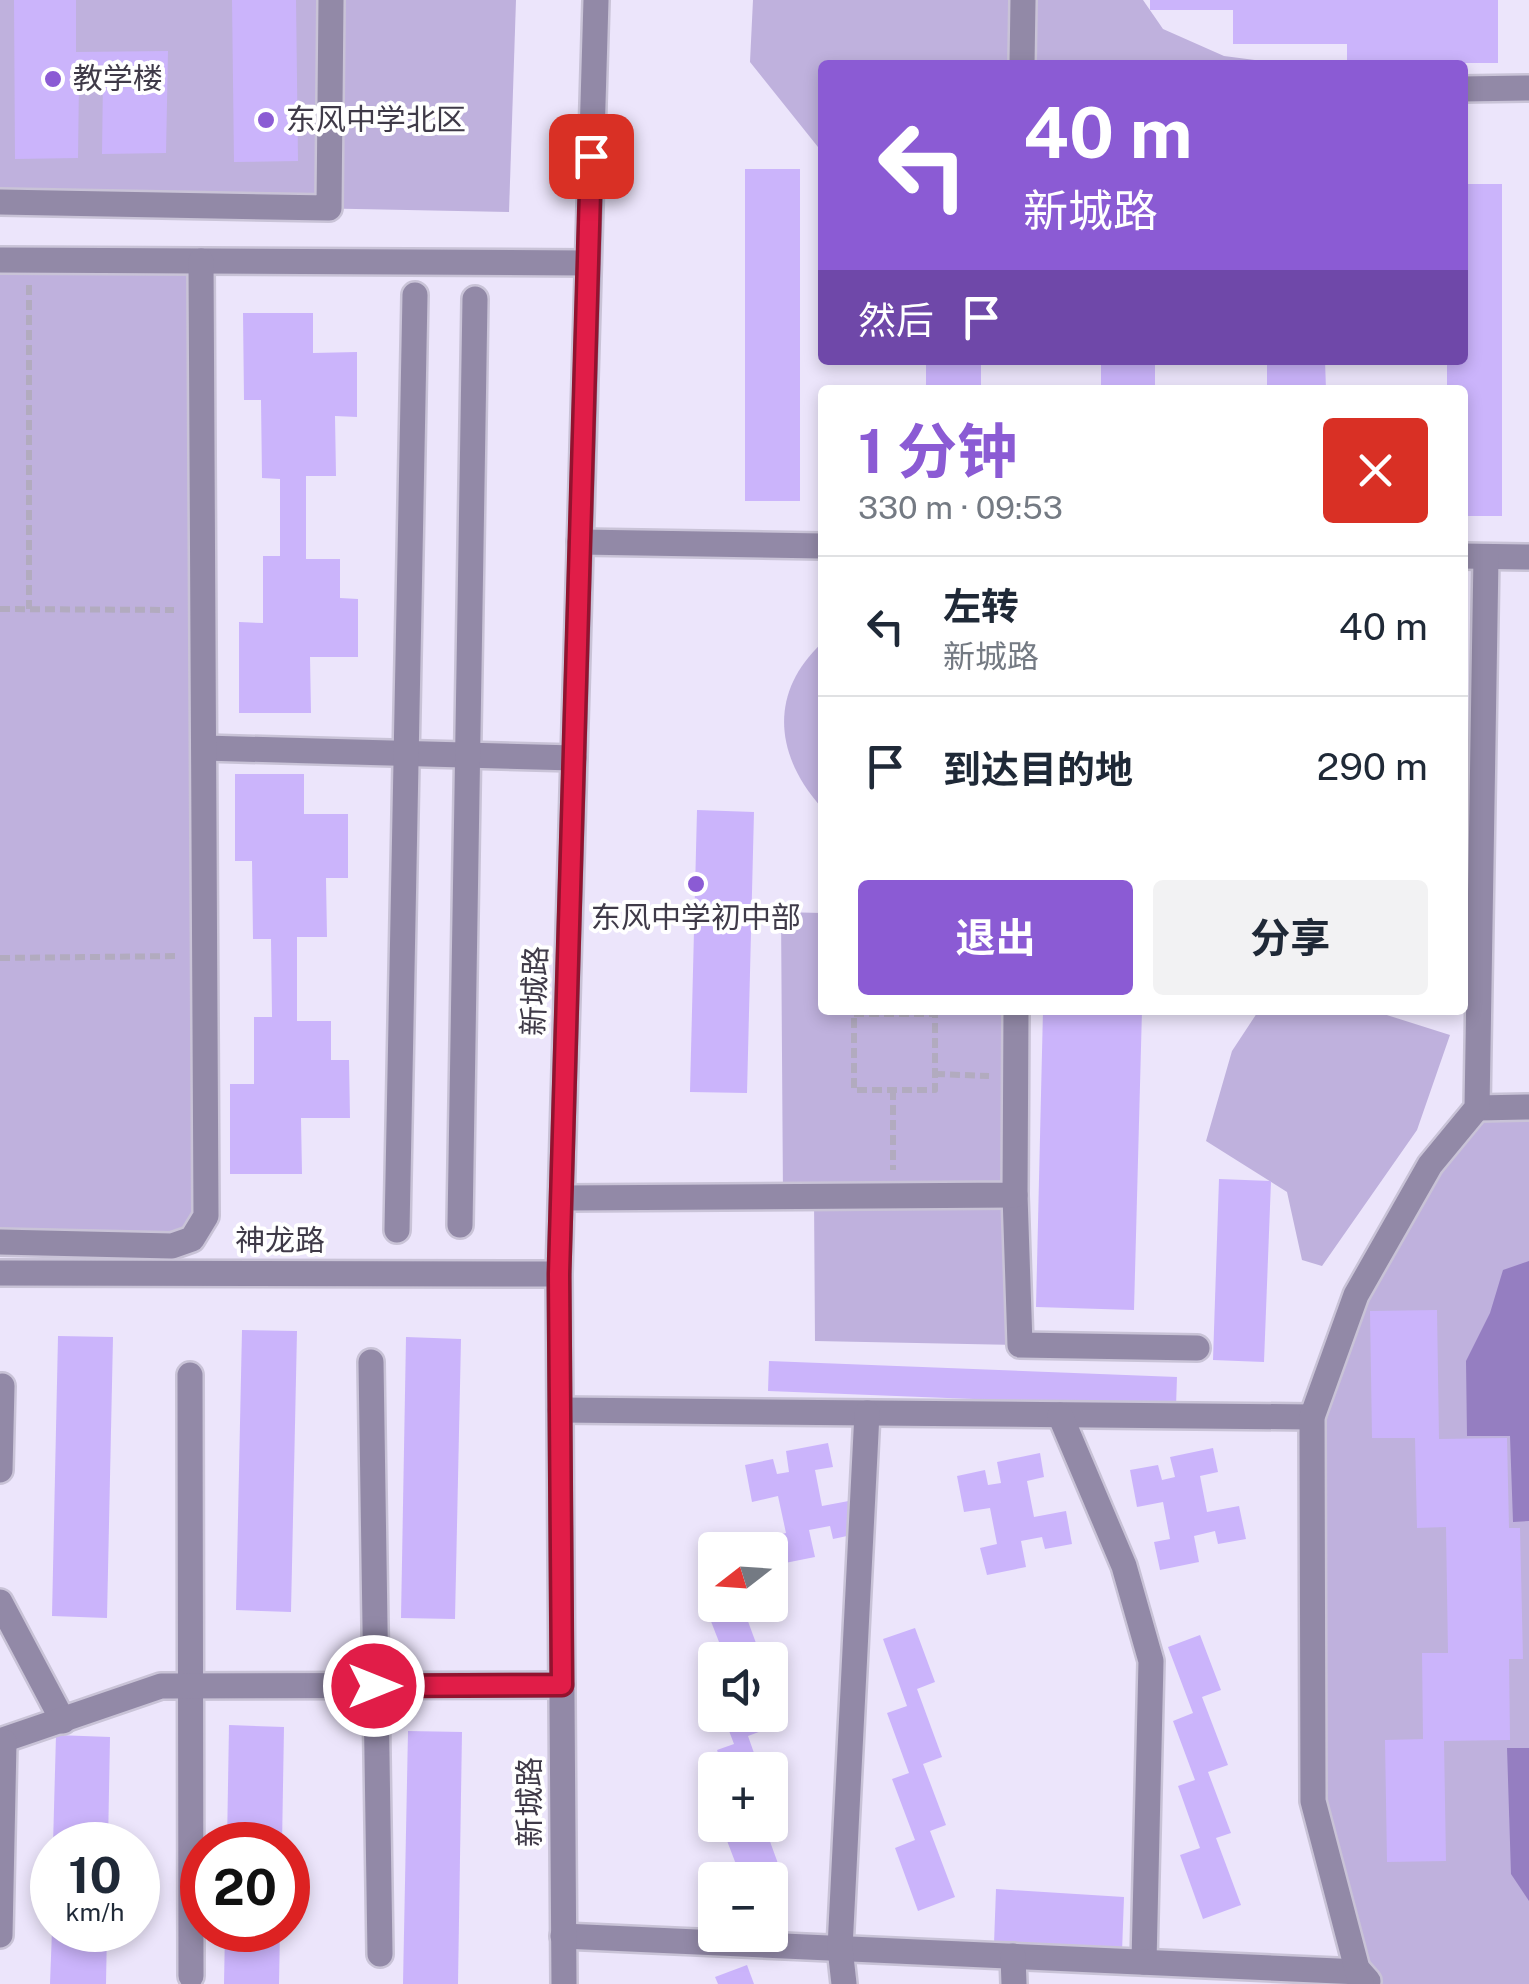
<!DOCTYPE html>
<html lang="zh">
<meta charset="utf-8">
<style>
:root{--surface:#fff;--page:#f2f2f3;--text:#1f2937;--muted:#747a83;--line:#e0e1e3;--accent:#8b5bd4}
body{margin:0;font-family:"Public Sans","Noto Sans SC",sans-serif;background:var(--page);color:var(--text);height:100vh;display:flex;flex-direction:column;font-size:38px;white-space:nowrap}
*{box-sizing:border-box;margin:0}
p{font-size:32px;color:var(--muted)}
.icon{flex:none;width:55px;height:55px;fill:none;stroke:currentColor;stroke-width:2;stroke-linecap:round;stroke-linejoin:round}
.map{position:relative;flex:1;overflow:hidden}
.panel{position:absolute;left:818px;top:385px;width:650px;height:630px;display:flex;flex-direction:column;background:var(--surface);border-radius:10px;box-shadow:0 5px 15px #0003}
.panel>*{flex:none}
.top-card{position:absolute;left:818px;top:60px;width:650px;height:305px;border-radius:10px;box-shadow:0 5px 15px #0003;background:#8b5bd4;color:#fff;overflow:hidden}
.needle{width:65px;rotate:253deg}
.fabs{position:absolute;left:698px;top:1532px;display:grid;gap:20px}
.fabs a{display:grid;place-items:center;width:90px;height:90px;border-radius:10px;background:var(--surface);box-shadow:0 5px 15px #0003;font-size:50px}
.speed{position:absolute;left:30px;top:1822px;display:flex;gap:20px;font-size:50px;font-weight:700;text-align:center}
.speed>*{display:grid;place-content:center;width:130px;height:130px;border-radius:50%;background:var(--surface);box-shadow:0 5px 15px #0003;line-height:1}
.speed small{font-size:25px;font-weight:400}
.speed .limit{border:15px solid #d22;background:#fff;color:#111}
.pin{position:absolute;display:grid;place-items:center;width:85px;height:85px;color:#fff;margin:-42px;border-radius:20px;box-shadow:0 5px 15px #0006}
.me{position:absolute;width:110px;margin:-55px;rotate:90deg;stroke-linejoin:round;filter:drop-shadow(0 0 8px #0008)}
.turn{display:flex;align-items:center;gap:35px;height:210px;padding:0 40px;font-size:45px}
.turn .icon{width:130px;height:130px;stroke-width:2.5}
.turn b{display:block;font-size:70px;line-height:85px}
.then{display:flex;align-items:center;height:95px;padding:0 40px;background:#0003;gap:20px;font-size:38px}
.round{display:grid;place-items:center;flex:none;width:105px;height:105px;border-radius:10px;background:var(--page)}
.summary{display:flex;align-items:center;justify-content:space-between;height:170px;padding:0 40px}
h1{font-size:60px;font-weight:700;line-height:75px;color:var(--accent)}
.cta{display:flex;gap:20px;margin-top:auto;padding:20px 40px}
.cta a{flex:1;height:115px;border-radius:10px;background:var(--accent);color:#fff;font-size:40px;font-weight:700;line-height:115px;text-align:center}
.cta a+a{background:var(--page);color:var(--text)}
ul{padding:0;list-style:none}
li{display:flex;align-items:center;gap:30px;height:140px;padding:0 40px;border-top:2px solid var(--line)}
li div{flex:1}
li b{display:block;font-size:38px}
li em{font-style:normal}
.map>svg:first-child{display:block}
</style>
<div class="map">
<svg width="1529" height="1984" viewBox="0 0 1529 1984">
<rect width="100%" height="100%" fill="#ece5fb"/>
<g fill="#bfb1dd">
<polygon points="0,0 516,0 509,212 0,202"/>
<polygon points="753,0 1143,0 1163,29 1224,56 1292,65 822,65 822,152 750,62"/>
<polygon points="0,260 201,261 206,1216 192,1239 0,1242"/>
<path d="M 822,643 L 822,808 C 775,756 768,693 822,643 Z"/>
<polygon points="781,912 822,913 822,1010 1018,1010 1020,1345 815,1341 814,1197 783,1197"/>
<polygon points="1259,1010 1371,1010 1450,1035 1417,1130 1322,1266 1302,1260 1287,1192 1206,1141 1232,1051"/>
<polygon points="1529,1107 1529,1984 1370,1984 1313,1801 1312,1417 1356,1295 1477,1108"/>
</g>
<g fill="#957ec1">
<polygon points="1529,1261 1529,1521 1513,1522 1510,1436 1467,1436 1466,1361 1490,1313 1503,1270"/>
<polygon points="1507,1748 1529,1748 1529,1901 1511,1874"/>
</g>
<g fill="#cbb4fb">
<polygon points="14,0 76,0 76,52 168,51 166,153 102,154 103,79 79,80 78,158 15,159"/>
<polygon points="232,0 296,0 298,161 234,162"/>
<polygon points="1150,0 1498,0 1498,63 1347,63 1347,44 1233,44 1233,10 1150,10"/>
<rect x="745" y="169" width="55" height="332"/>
<polygon points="1462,184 1502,184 1502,516 1462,516 1462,390 1447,390 1447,360 1462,360"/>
<polygon points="243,313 313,313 313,353 357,352 357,417 335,416 336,476 306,476 306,559 340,559 340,598 358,599 358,657 310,657 311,713 239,713 239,622 263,623 263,556 280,556 280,479 262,478 261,400 244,400"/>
<rect x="926" y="360" width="55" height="30"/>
<rect x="1101" y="360" width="54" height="30"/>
<polygon points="1267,360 1325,360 1326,390 1267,390"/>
<polygon points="235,774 304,774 304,814 348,814 348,878 326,878 327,937 297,937 297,1021 331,1021 331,1060 349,1060 350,1118 301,1118 302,1174 230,1174 230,1084 254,1084 254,1017 272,1017 271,939 253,939 252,861 235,861"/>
<polygon points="697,810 754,812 747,1093 690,1092"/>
<polygon points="1043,1010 1142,1010 1134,1310 1036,1307"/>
<polygon points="1219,1179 1271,1181 1264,1362 1213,1360"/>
<polygon points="1437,1310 1439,1439 1507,1438 1509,1528 1520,1528 1523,1659 1509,1659 1510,1740 1444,1741 1446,1861 1387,1862 1385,1740 1423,1739 1422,1653 1448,1653 1446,1527 1417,1528 1415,1438 1372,1438 1370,1311"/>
<polygon points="242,1330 297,1331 291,1612 236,1610"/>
<polygon points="58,1336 113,1337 107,1618 52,1616"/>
<polygon points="406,1337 461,1339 455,1619 401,1618"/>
<polygon points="769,1361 1177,1377 1176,1407 768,1391"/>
<polygon points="828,1443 833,1467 815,1470 822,1506 854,1500 861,1533 833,1539 830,1526 809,1530 815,1557 775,1565 769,1537 786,1533 778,1496 752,1502 745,1465 773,1459 777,1474 789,1472 786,1451"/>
<polygon points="1213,1448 1218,1472 1200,1476 1207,1512 1239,1506 1246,1539 1218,1544 1215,1531 1194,1536 1199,1562 1160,1570 1154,1542 1170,1539 1163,1502 1137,1507 1130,1470 1158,1465 1162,1480 1175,1477 1170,1457"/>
<polygon points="1040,1453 1044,1477 1027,1481 1034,1517 1066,1511 1072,1544 1045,1549 1042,1537 1021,1541 1026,1567 987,1575 980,1548 997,1544 990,1508 964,1512 957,1476 985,1470 988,1485 1001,1483 997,1462"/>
<polygon points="723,1605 742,1605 760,1654 726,1660 707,1611"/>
<polygon points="915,1628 935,1682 917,1689 942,1757 923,1764 946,1825 930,1831 955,1897 918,1911 895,1848 915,1840 892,1779 909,1773 887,1713 907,1706 883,1639"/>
<polygon points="1200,1635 1221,1690 1202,1697 1228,1765 1208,1772 1231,1833 1216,1838 1241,1905 1203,1919 1180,1855 1200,1848 1178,1786 1195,1780 1173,1721 1193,1713 1168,1647"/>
<polygon points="723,1715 762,1715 767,1729 748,1736 760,1770 724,1770 717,1750 734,1744"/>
<polygon points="229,1725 284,1727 282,1845 227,1845"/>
<polygon points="408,1731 462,1732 458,1984 403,1984"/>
<polygon points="56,1735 110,1737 108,1845 53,1845"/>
<polygon points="721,1825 764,1825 780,1869 742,1880"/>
<polygon points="996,1889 1124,1897 1122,1952 994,1944"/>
<polygon points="52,1930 107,1930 106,1984 50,1984"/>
<polygon points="225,1930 280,1930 279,1984 224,1984"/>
<polygon points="747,1965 754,1984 718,1984 715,1977"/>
</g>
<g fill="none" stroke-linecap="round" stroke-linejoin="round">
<g stroke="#c9c3d7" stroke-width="30">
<g id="minor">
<polyline points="1022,65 1023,0"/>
<polyline points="1462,89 1529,88"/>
<polyline points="0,202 329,208 331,0"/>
<polyline points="0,260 588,263"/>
<polyline points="580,542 822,546"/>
<polyline points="1462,556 1529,557"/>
<polyline points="204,748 574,758"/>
<polyline points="1477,1108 1529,1107"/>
<polyline points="1015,1195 1020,1345 1197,1348"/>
<polyline points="562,1198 1015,1195 1016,1010"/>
<polyline points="460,1225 475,299"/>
<polyline points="397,1230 415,295"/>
<polyline points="0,1242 172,1246 192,1239 206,1216 201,261"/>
<polyline points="0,1273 559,1274"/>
<polyline points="371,1362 380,1954"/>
<polyline points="190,1375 191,1976"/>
<polyline points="560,1410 1312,1417"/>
<polyline points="1060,1415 1124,1566 1151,1661 1144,1962"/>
<polyline points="0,1470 2,1386"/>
<polyline points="0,1602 63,1721"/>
<polyline points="0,1741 161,1686 562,1685"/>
<polyline points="0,1935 4,1742"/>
<polyline points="563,1936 1360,1972 1368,1981"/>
<polyline points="1013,1956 1014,1984"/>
<polyline points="564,1984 559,1274 596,0"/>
<polyline points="844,1984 840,1948 867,1413"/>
<polyline points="1361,1984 1313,1801 1312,1417 1356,1295 1430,1165 1477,1108 1486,557"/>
</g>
</g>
<g stroke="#b2abbf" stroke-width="6" stroke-dasharray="10 5" stroke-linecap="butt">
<polyline points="29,285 29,609"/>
<polyline points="0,609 174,610"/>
<polyline points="0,958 179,956"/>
<rect x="854" y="1014" width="81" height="76"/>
<polyline points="935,1074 989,1076"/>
<polyline points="893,1090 893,1170"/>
</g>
<use href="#minor" stroke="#9289a7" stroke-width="25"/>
</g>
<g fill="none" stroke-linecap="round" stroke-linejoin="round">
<g stroke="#92132f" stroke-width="25">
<polyline id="route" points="374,1686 562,1685 559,1274 591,156"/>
</g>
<use href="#route" stroke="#e11d48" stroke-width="18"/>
</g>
<g fill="#8b5bd4" stroke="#fff" stroke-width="4">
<circle cx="53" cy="79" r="10"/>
<circle cx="266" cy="120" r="10"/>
<circle cx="696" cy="884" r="10"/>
</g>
<g text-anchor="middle" stroke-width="8" stroke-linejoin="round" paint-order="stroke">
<g font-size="30" fill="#3f3a48" stroke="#fff" text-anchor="start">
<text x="73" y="89">教学楼</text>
<text x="286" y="130">东风中学北区</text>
<text x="696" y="928" text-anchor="middle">东风中学初中部</text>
</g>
<g font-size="30" fill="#3f3a48" stroke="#fff">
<text transform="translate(535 991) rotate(-88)" y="10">新城路</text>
<text x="280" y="1251">神龙路</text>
<text transform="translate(530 1802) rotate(-90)" y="10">新城路</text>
</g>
</g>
</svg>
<div class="fabs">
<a><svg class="needle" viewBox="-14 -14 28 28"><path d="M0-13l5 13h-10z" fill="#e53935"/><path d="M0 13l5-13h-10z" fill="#747a83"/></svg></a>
<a><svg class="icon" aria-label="sound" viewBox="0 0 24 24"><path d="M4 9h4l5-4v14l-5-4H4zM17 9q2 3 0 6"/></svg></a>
<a>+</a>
<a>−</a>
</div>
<div class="speed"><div>10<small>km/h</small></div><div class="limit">20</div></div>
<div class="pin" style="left:591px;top:156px;background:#d93025"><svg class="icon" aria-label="arrive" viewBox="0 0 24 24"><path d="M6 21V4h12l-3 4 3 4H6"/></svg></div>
<svg class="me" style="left:374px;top:1686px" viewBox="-20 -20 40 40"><circle r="17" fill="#e11d48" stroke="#fff" stroke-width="3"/><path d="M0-11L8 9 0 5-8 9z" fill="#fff"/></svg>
<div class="top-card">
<div class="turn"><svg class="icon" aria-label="left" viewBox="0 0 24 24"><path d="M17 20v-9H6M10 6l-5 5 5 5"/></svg><div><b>40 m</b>新城路</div></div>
<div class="then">然后<svg class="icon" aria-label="arrive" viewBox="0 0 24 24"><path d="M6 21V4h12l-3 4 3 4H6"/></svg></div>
</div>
<section class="panel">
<div class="summary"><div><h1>1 分钟</h1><p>330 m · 09:53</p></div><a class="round" style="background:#d93025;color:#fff"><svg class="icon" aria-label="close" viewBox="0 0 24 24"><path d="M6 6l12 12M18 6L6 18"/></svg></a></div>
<ul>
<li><svg class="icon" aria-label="left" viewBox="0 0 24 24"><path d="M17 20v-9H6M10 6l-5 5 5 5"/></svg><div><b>左转</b><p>新城路</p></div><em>40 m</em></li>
<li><svg class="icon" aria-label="arrive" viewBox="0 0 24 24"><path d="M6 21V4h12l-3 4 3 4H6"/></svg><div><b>到达目的地</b></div><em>290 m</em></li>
</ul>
<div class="cta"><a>退出</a><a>分享</a></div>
</section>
</div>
